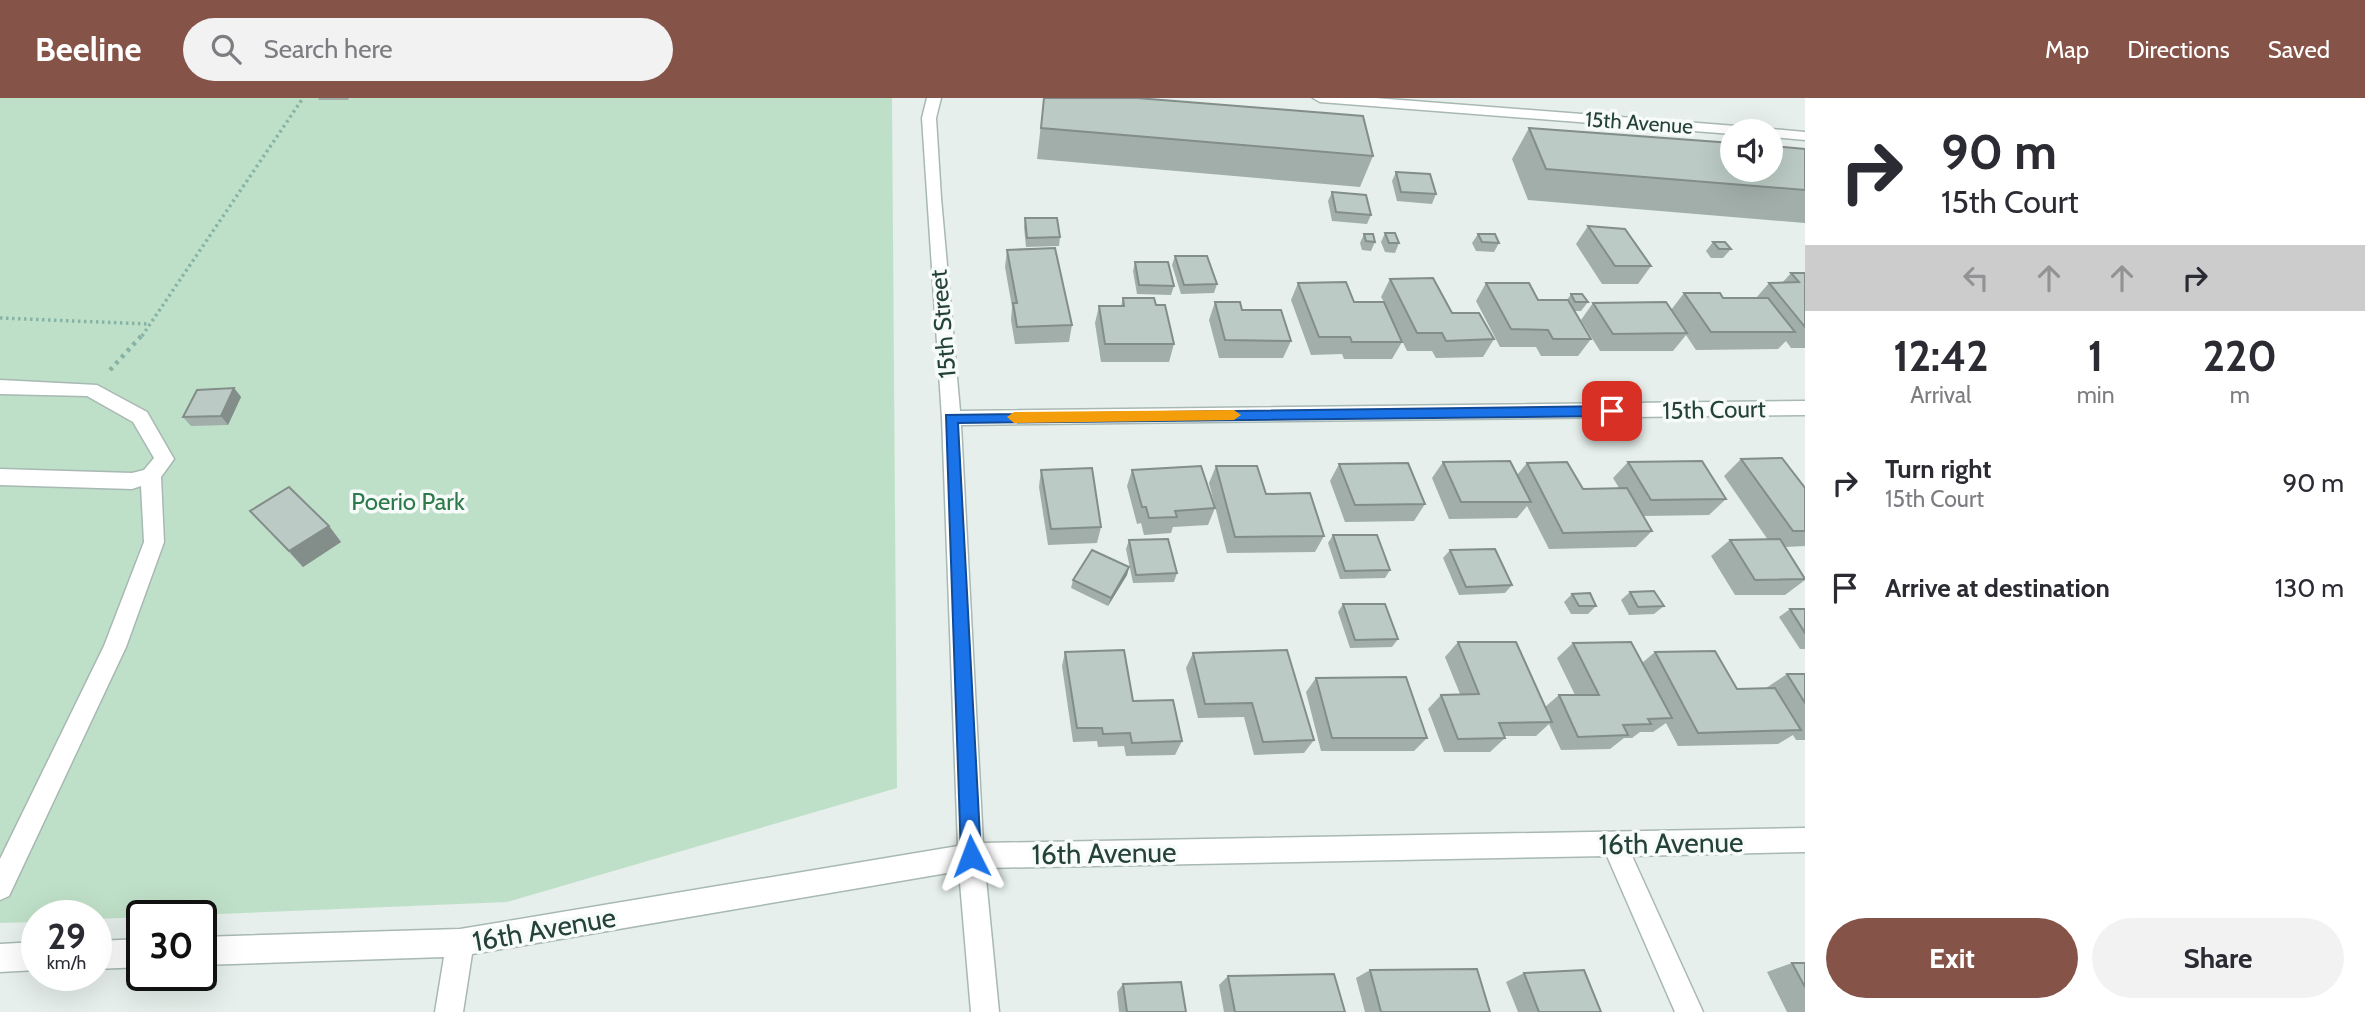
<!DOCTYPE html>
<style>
:root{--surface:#fff;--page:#f2f2f3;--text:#2b2b33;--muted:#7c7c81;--accent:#855347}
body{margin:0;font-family:Cabin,sans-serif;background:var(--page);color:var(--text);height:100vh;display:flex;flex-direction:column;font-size:26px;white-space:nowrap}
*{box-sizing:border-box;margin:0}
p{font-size:23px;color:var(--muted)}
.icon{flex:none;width:38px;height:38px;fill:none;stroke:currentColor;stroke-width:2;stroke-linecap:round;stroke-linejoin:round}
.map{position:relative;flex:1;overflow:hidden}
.sheet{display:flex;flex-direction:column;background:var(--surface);width:560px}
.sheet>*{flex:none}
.top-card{background:#fff;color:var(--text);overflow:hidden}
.tools{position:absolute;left:1720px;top:21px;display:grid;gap:14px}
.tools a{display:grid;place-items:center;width:63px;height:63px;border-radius:50%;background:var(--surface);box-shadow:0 7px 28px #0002;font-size:35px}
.speed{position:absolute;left:21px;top:802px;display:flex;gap:14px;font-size:35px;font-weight:700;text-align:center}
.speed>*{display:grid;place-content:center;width:91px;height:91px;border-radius:50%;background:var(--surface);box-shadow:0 7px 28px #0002;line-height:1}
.speed small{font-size:18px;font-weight:400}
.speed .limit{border:4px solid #111;border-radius:10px;background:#fff;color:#111}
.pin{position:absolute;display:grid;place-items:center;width:60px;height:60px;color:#fff;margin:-30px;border-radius:14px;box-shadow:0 4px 10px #0006}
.me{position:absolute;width:77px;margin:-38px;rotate:357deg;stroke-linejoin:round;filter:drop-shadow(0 0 5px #0008)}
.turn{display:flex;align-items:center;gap:24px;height:147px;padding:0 21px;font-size:32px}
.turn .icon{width:91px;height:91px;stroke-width:2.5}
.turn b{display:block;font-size:49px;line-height:60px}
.lanes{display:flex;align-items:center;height:66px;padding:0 21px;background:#0003;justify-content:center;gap:35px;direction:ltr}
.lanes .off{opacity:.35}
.eta{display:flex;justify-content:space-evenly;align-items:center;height:119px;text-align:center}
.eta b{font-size:42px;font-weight:800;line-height:49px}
.button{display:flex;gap:14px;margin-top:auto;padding:14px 21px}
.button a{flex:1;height:80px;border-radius:42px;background:var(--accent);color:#fff;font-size:28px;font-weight:800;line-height:80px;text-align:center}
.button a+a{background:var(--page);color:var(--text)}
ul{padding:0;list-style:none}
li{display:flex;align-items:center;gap:21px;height:105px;padding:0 21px}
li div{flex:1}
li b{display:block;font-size:26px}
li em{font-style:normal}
header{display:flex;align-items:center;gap:42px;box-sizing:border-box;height:98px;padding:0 35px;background:var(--accent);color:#fff}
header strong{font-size:33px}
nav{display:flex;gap:38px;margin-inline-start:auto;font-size:24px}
.search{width:490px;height:63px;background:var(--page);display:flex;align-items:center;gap:18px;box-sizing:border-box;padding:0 24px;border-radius:38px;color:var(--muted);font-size:26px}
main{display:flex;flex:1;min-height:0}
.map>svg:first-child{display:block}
</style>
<header>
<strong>Beeline</strong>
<div class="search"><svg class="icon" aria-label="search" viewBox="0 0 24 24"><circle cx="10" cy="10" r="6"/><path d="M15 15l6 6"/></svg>Search here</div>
<nav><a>Map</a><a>Directions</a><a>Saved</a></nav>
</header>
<main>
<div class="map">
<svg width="1805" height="914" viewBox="0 0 1805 914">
<rect width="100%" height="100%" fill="#e6efeb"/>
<polygon fill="#bfe0c8" points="0,0 892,0 897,690 507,804 96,821 96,817 37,817 37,824 0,825"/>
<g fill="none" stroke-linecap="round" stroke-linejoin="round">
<g stroke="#a8b8b2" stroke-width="3">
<g id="minor">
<polygon points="927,0 941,0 936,20 941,100 960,313 1805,303 1805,317 961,327 983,745 1805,730 1805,754 1632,758 1703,914 1675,914 1607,758 985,770 999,914 971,914 959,773 472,856 463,914 435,914 444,859 201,867 201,839 460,831 958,748 942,320 922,20"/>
<polygon points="1313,0 1375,0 1749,29 1756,33 1732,33 1732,36 1320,4"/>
<polygon points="1771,31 1805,34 1805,42 1771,39 1771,33 1765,33"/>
<polygon points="0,282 97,287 147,314 174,361 161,379 164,444 126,549 9,798 0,802 0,761 104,548 144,444 141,388 132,391 0,387 0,371 132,375 144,372 154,360 133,324 87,298 0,296"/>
<polygon points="142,841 142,869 96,871 96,843"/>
<polygon points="37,844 37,872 0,874 0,846"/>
</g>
</g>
<g stroke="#86b3a5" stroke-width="3.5" stroke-dasharray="2.5 3.5" stroke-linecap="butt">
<polyline points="0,220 149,226"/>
<polyline points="142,238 303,0"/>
</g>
<polyline stroke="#86b3a5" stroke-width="4.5" stroke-dasharray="3.5 5" stroke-linecap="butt" points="110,272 143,236"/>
<use href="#minor" fill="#fff" fill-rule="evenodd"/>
</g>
<g fill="#a1aea9">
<polygon points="318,0 349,0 348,2 319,2"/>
<polygon points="1044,0 1373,58 1360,89 1037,61"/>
<polygon points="1529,30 1805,51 1805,125 1528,102 1512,61"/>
<polygon points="1396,74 1436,96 1432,106 1397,103 1392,83"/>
<polygon points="1332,94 1371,117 1367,126 1332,123 1328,103"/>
<polygon points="1025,120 1060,139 1059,148 1026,149 1024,129"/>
<polygon points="1588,128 1651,168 1638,186 1602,186 1576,146"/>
<polygon points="1385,135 1399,145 1395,155 1385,154 1381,144"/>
<polygon points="1364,136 1375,144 1371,153 1362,152 1360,145"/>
<polygon points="1478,136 1499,145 1494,154 1476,153 1472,145"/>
<polygon points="1713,144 1731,151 1723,160 1711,160 1706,153"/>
<polygon points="1007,152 1072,227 1069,244 1015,246 1011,222 1012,209 1005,169"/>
<polygon points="1175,158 1217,186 1214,195 1181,196 1172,167"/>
<polygon points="1135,164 1174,188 1171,197 1137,196 1133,173"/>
<polygon points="1791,175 1805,175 1805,250 1791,250 1786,243 1778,251 1696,252 1686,237 1673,253 1600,253 1581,222 1593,205 1671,212 1684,195 1723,200 1756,200 1769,185 1782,185"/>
<polygon points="1390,181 1452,215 1494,241 1483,259 1436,260 1432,253 1407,253 1384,205 1402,244 1392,261 1344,261 1342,256 1311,257 1291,202 1298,185 1354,204 1384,204 1381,199"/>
<polygon points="1486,185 1538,202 1567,202 1571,196 1588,204 1581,213 1574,213 1591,241 1578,258 1541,258 1536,249 1500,249 1476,203"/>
<polygon points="1123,200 1156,207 1174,246 1169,264 1101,264 1095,225 1099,208 1121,208"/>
<polygon points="1215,204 1242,212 1291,243 1283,260 1219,260 1209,222"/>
<polygon points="234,290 241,299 228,327 191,328 183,319"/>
<polygon points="1741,361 1805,390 1805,448 1785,449 1805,480 1805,482 1785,497 1735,497 1711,458 1730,442 1768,442 1724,378"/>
<polygon points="1443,364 1517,377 1527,365 1583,391 1619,390 1613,380 1628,364 1726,401 1709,417 1643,418 1652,433 1636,449 1549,451 1527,408 1517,420 1449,421 1432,380"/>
<polygon points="1339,366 1425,406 1414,423 1345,424 1330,383"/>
<polygon points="1216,368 1324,438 1315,454 1227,455 1209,385"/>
<polygon points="1041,372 1101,429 1097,445 1048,447 1039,389"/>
<polygon points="1132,372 1215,410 1208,427 1173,429 1171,435 1144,437 1141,425 1137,426 1127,388"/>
<polygon points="250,413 329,428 341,444 303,469"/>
<polygon points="1333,437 1390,472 1385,480 1340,481 1328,445"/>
<polygon points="1129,442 1177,475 1174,484 1133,485 1126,451"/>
<polygon points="1450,452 1512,487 1505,495 1459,497 1443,460"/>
<polygon points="1129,469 1127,477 1108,508 1071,490 1073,482"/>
<polygon points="1630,494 1664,508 1654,516 1629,517 1621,502"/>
<polygon points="1572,496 1596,508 1588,516 1571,516 1564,504"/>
<polygon points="1343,506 1398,541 1392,549 1350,550 1338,514"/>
<polygon points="1790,511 1805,511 1805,551 1800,551 1779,519"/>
<polygon points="1458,544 1545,609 1559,597 1575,597 1557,560 1573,545 1642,565 1655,554 1737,591 1766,590 1787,576 1805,576 1805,642 1796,642 1793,637 1778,646 1678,648 1666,625 1653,634 1640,634 1632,640 1624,640 1610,651 1561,652 1549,626 1536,638 1505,638 1505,640 1490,654 1444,654 1428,611 1441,597 1460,596 1445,559"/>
<polygon points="1065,554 1133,603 1182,643 1175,657 1126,658 1124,648 1098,649 1097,643 1073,644 1062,568"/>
<polygon points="1193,555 1314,642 1304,655 1254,657 1244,619 1198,620 1186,570"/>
<polygon points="1316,580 1427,640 1414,653 1321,653 1306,594"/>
<polygon points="1792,865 1805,865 1805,914 1787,914 1767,874"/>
<polygon points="1370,872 1490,914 1365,914 1356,880"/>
<polygon points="1524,875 1601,914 1518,914 1506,884"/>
<polygon points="1228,878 1345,914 1224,914 1219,887"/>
<polygon points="1123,886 1186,914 1119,914 1117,894"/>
</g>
<g fill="#838d89">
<polygon points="234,290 241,299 228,327 221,318"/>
<polygon points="329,428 341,444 303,469 289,453"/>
<polygon points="1129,469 1127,477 1108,508 1111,500"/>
</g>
<g fill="#bbcac4" stroke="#838d89" stroke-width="2">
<polygon points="1044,0 1137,0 1363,18 1373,58 1041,30"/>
<polygon points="1529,30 1732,45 1732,72 1771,72 1771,48 1805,51 1805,92 1546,71"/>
<polygon points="1396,74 1430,76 1436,96 1401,94"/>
<polygon points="1332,94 1366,97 1371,117 1336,114"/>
<polygon points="1025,120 1057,120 1060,139 1027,140"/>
<polygon points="1588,128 1625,131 1651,168 1615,168"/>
<polygon points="1385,135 1395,135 1399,145 1389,145"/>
<polygon points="1364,136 1373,136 1375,144 1366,143"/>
<polygon points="1478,136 1495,136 1499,145 1482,144"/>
<polygon points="1713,144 1725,144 1731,151 1719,151"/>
<polygon points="1055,150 1072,227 1017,229 1013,205 1017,205 1007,152"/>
<polygon points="1175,158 1207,158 1217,186 1184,187"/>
<polygon points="1135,164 1168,164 1174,188 1139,187"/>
<polygon points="1791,175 1805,175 1805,229 1769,185 1799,184"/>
<polygon points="1433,180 1452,215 1479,215 1494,241 1446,243 1442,235 1417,235 1390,181"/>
<polygon points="1346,184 1354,204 1384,204 1402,244 1352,244 1350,239 1319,239 1298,185"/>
<polygon points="1486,185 1529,185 1538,202 1568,202 1591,241 1553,241 1548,232 1511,231"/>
<polygon points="1684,195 1720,195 1723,200 1768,200 1795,234 1711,234"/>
<polygon points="1571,196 1582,196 1588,204 1575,204"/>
<polygon points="1123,200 1154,200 1156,207 1165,207 1174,246 1105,246 1099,208 1124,208"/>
<polygon points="1215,204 1240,204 1242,212 1281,212 1291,243 1225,242"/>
<polygon points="1666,204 1687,235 1613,236 1593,205"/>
<polygon points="234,290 221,318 183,319 197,292"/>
<polygon points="1782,360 1805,390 1805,433 1793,433 1741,361"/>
<polygon points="1510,363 1531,404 1461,404 1443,364"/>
<polygon points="1702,363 1726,401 1651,402 1628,364"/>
<polygon points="1567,364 1583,391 1627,390 1652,433 1563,435 1527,365"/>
<polygon points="1408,365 1425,406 1355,407 1339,366"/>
<polygon points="1201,368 1215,410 1175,413 1177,419 1149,420 1146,409 1142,409 1132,372"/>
<polygon points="1216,368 1257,368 1266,396 1310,395 1324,438 1235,439"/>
<polygon points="1092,370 1101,429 1051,431 1041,372"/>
<polygon points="289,389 329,428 289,453 250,413"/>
<polygon points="1333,437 1377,437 1390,472 1345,473"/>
<polygon points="1168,441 1177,475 1136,477 1129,442"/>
<polygon points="1780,441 1805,481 1755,482 1730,442"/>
<polygon points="1495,451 1512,487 1466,489 1450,452"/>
<polygon points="1092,452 1129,469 1111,500 1073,482"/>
<polygon points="1654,493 1664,508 1638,509 1630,494"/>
<polygon points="1590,495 1596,508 1579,508 1572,496"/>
<polygon points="1343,506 1385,506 1398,541 1355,542"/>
<polygon points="1790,511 1805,511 1805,535"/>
<polygon points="1458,544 1516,544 1552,624 1499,625 1505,640 1458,641 1441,597 1479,596"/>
<polygon points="1631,544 1672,620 1648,621 1651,626 1623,627 1628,637 1578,639 1559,597 1599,597 1573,545"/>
<polygon points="1124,552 1133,603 1173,602 1182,643 1132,645 1130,635 1103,636 1102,630 1077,630 1065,554"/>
<polygon points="1287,552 1314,642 1263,644 1252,605 1205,606 1193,555"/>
<polygon points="1715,553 1737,591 1775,590 1801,632 1698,635 1655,554"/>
<polygon points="1787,576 1805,576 1805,605"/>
<polygon points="1406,579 1427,640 1332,640 1316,580"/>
<polygon points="1792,865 1805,865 1805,889"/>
<polygon points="1477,871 1490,914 1381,914 1370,872"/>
<polygon points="1584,872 1601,914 1539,914 1524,875"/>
<polygon points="1334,876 1345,914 1235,914 1228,878"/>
<polygon points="1181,884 1186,914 1127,914 1123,886"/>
</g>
<polygon fill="#1a73e8" stroke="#114b97" stroke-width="2" points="1612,308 1619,313 1612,318 958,325 981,758 978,765 971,767 964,765 961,758 946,317"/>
<polygon fill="#f59e0b" points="1234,312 1241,317 1234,322 1014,325 1007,319 1014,314"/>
<g text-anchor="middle" stroke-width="7" stroke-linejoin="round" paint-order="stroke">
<g font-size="21" fill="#24423a" stroke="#f7fbf9">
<text transform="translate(1639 25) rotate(4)" y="7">15th Avenue</text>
</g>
<g font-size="24" fill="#24423a" stroke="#f7fbf9">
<text transform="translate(943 226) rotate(-95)" y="8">15th Street</text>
<text transform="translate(1714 312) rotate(-1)" y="8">15th Court</text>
</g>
<g font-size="24" fill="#2d7a4b" stroke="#f7fbf9">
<text x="408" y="412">Poerio Park</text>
</g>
<g font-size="28" fill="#24423a" stroke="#f7fbf9">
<text transform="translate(1671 745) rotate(-1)" y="10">16th Avenue</text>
<text transform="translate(1104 755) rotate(-1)" y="10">16th Avenue</text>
<text transform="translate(544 831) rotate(-10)" y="10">16th Avenue</text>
</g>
</g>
</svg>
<div class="tools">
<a><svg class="icon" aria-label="sound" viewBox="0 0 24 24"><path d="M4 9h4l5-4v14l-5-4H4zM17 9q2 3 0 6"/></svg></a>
</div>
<div class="speed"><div>29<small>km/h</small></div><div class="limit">30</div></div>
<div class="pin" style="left:1612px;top:313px;background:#d93025"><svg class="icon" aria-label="arrive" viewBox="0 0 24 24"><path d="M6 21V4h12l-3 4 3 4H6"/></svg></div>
<svg class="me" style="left:971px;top:758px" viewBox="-20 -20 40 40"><path d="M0-17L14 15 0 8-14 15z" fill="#1a73e8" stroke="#fff" stroke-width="4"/></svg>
</div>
<section class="sheet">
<div class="top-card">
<div class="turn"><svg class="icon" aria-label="right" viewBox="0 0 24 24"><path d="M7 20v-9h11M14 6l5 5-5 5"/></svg><div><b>90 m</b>15th Court</div></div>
<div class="lanes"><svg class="icon off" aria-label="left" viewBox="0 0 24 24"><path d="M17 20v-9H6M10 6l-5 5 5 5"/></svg><svg class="icon off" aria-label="ahead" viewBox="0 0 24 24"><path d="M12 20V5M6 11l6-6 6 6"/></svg><svg class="icon off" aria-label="ahead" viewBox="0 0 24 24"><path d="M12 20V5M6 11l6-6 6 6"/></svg><svg class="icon" aria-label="right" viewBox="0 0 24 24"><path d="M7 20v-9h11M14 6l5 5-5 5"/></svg></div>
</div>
<div class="eta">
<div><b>12:42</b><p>Arrival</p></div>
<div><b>1</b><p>min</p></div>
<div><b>220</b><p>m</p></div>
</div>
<ul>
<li><svg class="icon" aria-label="right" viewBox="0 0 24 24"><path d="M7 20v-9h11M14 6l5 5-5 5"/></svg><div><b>Turn right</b><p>15th Court</p></div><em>90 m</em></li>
<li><svg class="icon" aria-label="arrive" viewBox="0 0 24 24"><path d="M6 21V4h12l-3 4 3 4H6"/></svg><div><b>Arrive at destination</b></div><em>130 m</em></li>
</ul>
<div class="button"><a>Exit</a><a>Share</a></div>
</section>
</main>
